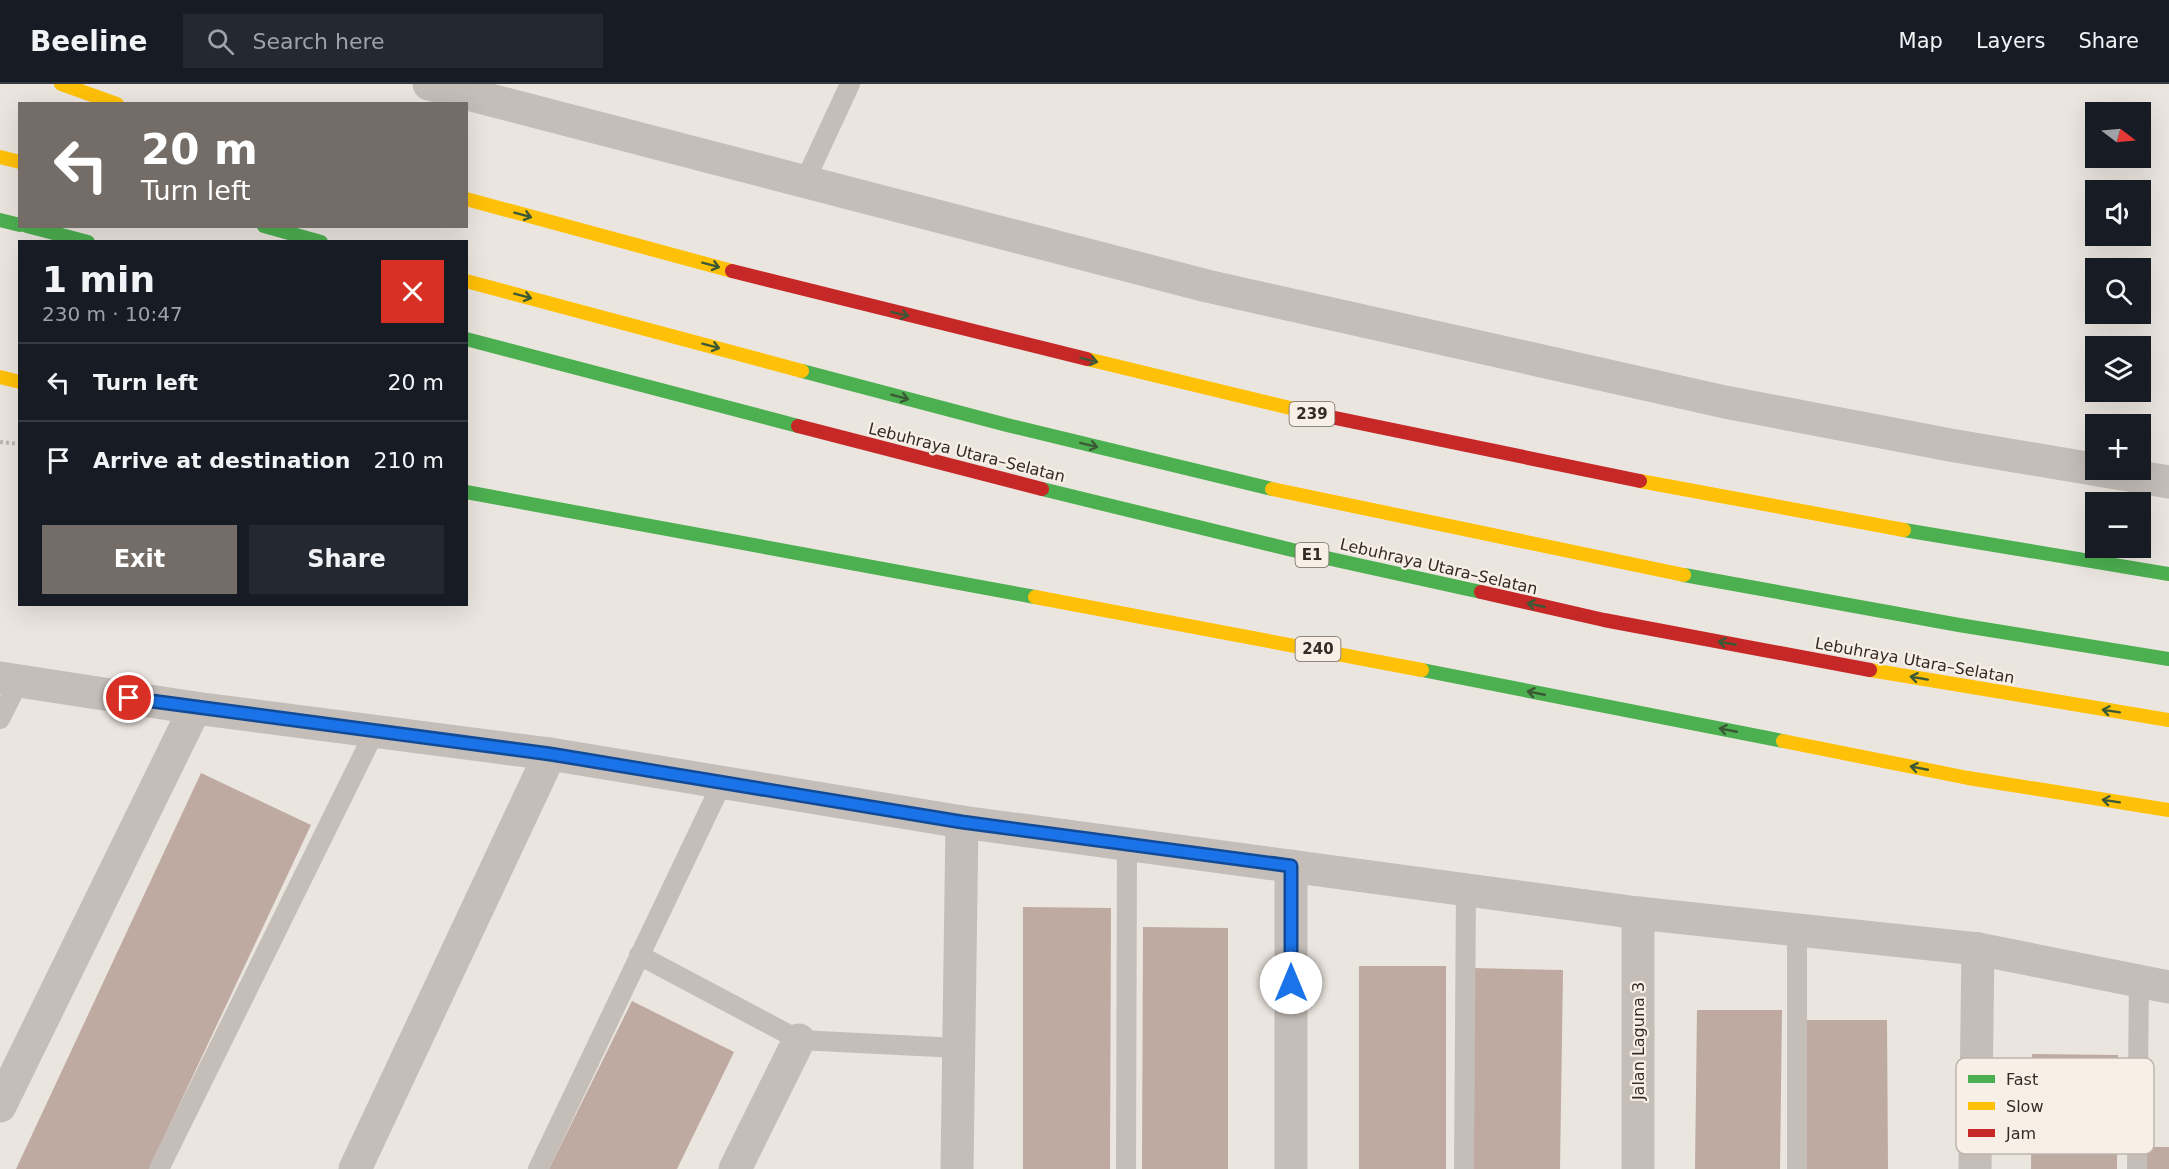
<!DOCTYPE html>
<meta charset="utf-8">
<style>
:root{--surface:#171b24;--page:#242831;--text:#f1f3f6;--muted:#9ea1a6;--line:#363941;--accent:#746c67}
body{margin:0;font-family:"DejaVu Sans",sans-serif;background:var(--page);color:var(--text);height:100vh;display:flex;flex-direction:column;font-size:22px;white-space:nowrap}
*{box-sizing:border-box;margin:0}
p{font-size:20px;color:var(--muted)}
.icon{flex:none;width:33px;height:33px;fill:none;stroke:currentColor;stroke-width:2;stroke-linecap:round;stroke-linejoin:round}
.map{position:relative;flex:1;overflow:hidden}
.drawer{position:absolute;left:18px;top:156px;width:450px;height:366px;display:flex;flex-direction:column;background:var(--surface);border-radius:0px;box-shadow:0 6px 24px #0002}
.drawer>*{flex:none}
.banner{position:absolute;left:18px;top:18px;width:450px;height:126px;border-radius:0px;box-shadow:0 6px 24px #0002;background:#746c67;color:#fff;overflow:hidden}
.needle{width:39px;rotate:106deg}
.controls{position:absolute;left:2085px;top:18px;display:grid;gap:12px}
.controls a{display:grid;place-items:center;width:66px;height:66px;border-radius:0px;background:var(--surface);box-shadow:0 6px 24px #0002;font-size:30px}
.pin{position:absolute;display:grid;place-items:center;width:51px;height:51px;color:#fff;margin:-26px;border:3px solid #fff;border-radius:50%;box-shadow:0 2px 6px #0007}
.me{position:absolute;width:66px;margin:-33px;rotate:0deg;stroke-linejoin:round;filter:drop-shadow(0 0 4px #0008)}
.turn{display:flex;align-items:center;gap:21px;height:126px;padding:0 24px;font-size:27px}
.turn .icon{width:78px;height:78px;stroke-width:2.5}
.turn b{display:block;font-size:42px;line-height:51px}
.round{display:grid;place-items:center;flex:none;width:63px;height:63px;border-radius:0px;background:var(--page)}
.head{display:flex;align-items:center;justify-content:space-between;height:102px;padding:0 24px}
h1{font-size:36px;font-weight:700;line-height:45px}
.cta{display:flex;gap:12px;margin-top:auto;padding:12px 24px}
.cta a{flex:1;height:69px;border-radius:0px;background:var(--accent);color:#fff;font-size:24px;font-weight:700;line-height:69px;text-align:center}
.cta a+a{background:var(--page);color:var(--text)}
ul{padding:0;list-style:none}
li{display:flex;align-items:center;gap:18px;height:78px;padding:0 24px;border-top:2px solid var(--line)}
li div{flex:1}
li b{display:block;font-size:22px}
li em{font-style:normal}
header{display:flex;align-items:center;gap:36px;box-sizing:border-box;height:84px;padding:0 30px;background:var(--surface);border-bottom:2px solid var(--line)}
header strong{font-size:28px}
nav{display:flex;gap:33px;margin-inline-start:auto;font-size:21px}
.search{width:420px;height:54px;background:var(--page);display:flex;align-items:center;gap:15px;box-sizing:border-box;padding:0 21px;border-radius:0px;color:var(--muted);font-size:22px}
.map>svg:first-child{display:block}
</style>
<header>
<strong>Beeline</strong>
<div class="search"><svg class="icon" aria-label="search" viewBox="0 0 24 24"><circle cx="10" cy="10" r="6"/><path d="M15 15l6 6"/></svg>Search here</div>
<nav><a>Map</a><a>Layers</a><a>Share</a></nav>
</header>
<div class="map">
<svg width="2169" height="1085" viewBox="0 0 2169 1085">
<rect width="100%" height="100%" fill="#ebe5df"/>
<g fill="#beaaa1">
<polygon points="201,689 311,741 149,1085 16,1085"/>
<polygon points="1023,823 1111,824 1110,1085 1023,1085"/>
<polygon points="1143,843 1228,844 1228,1085 1142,1085"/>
<rect x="1359" y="882" width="87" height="203"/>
<polygon points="1472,884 1563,886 1560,1085 1469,1085"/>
<polygon points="632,917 734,968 677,1085 549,1085"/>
<polygon points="1697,926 1782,926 1780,1085 1695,1085"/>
<polygon points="1801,936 1887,936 1888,1085 1801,1085"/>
<polygon points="2032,970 2118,971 2117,1085 2031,1085"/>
<polygon points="2145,1063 2169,1063 2169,1085 2144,1085"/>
</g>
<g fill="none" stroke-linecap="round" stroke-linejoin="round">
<polyline stroke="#bcb6b1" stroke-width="4" stroke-dasharray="3 3" stroke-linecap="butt" points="0,358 20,360"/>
<g stroke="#c4bdb8" stroke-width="20">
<polyline points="804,99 850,0"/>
<polyline points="0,635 19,597"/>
<polyline points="639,871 799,956 958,964"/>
<polyline points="159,1085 375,647"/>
<polyline points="538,1085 722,699"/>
<polyline points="1126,1085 1127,760"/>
<polyline points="1464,1085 1466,806"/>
<polyline points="1797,1085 1797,846"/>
<polyline points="2137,1085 2139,897"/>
</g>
<g stroke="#c4bdb8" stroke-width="33">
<polyline points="429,0 1207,202 1725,318 1950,361 2169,398"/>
<polyline points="0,594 195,624 550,670 962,738 1638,829 1978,865 2169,903"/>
<polyline points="1291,782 1291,1085"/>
<polyline points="0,1022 195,624"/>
<polyline points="355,1085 550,670"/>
<polyline points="735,1085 799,956"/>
<polyline points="957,1085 962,738"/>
<polyline points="1638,1085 1638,829"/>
<polyline points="1975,1085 1978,865"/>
</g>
<g stroke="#4caf50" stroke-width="14">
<polyline points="0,136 20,141"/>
<polyline points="27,142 88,158"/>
<polyline points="264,142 321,158"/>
<polyline points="466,255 798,342"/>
<polyline points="802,287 1007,341 1272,405"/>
<polyline points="1042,405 1313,471 1481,508"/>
<polyline points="466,408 1035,513"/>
<polyline points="1904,446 2169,490"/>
<polyline points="1684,491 1959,541 2169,575"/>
<polyline points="1422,586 1783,657"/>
</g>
<g stroke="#ffc107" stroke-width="14">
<polyline points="61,0 117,20"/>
<polyline points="0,73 20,78"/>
<polyline points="466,115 732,187"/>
<polyline points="466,197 802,287"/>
<polyline points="1087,275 1311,329"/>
<polyline points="0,293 20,298"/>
<polyline points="1640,397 1904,446"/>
<polyline points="1272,405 1684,491"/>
<polyline points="1035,513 1422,586"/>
<polyline points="1870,586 2169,636"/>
<polyline points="1783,657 1968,694 2169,726"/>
</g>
<g stroke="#c62828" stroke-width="14">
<polyline points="732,187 1087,275"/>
<polyline points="1311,329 1640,397"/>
<polyline points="798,342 1042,405"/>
<polyline points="1481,508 1604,536 1870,586"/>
</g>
</g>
<defs><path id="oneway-shaft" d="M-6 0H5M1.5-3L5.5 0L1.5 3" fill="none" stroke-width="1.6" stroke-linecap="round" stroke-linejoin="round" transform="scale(1.5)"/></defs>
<g stroke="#3c5935">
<use href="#oneway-shaft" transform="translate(523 131) rotate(15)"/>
<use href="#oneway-shaft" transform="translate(711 181) rotate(15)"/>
<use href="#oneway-shaft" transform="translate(523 212) rotate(15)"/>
<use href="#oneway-shaft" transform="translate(900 230) rotate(14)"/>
<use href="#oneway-shaft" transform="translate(711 262) rotate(15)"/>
<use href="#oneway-shaft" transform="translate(1089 276) rotate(14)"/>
<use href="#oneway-shaft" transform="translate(900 313) rotate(15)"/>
<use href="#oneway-shaft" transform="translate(1089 361) rotate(14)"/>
<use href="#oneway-shaft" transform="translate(1536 521) rotate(-167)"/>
<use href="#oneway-shaft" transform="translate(1727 559) rotate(-170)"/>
<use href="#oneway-shaft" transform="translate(1919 594) rotate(-170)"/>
<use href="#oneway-shaft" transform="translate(1536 609) rotate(-169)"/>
<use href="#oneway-shaft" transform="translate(2111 627) rotate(-171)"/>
<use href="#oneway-shaft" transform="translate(1728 646) rotate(-169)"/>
<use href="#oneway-shaft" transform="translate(1919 684) rotate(-169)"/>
<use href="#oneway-shaft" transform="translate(2111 717) rotate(-171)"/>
</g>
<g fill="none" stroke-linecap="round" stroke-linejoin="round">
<g stroke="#114b97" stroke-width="15">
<polyline id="route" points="129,614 550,670 962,738 1291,782 1291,899"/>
</g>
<use href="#route" stroke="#1a73e8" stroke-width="10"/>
</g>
<g text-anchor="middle" stroke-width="4.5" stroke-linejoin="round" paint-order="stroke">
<g fill="#f8f0e6" stroke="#6f6660" stroke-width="1.5">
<rect x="1289.5" y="318" width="45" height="24" rx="4.5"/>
<rect x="1295.5" y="459" width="33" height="24" rx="4.5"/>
<rect x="1295.5" y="553" width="45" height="24" rx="4.5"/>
</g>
<g font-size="15" font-weight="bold" fill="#342b27">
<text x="1312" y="335">239</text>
<text x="1312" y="476">E1</text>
<text x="1318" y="570">240</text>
</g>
<g font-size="16" fill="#342b27" stroke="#f8f0e6">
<text transform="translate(967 368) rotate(14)" y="6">Lebuhraya Utara–Selatan</text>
<text transform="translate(1439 482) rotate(13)" y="6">Lebuhraya Utara–Selatan</text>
<text transform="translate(1915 576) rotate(10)" y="6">Lebuhraya Utara–Selatan</text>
<text transform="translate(1638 957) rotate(-90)" y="6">Jalan Laguna 3</text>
</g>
</g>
<rect x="1956" y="974" width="198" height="96" rx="9" fill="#f8f0e6" stroke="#bdb5ad" stroke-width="1.5"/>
<rect x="1968" y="991" width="27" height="8" fill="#4caf50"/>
<rect x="1968" y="1018" width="27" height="8" fill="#ffc107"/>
<rect x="1968" y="1045" width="27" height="8" fill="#c62828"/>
<g font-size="16" fill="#342b27">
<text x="2006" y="1001">Fast</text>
<text x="2006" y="1028">Slow</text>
<text x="2006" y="1055">Jam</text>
</g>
</svg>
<div class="controls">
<a><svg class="needle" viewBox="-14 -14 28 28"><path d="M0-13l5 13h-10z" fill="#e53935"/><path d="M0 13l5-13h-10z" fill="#9ea1a6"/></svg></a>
<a><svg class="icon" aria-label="sound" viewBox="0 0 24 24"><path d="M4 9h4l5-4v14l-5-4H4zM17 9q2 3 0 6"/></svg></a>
<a><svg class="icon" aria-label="search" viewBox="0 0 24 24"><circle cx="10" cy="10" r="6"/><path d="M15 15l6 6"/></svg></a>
<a><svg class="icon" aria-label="layers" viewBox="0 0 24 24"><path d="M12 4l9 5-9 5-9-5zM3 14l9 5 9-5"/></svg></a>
<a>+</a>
<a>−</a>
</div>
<div class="pin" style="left:129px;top:614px;background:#d93025"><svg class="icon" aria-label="arrive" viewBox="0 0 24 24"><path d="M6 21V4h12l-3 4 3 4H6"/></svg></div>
<svg class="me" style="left:1291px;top:899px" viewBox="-20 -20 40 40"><circle r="19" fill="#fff"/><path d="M0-13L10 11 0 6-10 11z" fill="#1a73e8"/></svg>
<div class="banner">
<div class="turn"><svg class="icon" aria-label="left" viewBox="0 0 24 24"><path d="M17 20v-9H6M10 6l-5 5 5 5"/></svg><div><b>20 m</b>Turn left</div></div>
</div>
<section class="drawer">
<div class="head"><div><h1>1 min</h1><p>230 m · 10:47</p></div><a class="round" style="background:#d93025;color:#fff"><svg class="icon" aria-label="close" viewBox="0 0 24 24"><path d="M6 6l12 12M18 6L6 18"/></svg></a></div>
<ul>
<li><svg class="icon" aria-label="left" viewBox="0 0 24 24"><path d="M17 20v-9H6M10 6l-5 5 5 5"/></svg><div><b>Turn left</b></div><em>20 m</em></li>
<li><svg class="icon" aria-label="arrive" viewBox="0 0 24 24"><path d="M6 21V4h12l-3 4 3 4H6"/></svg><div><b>Arrive at destination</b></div><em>210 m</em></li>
</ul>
<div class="cta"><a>Exit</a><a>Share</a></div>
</section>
</div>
